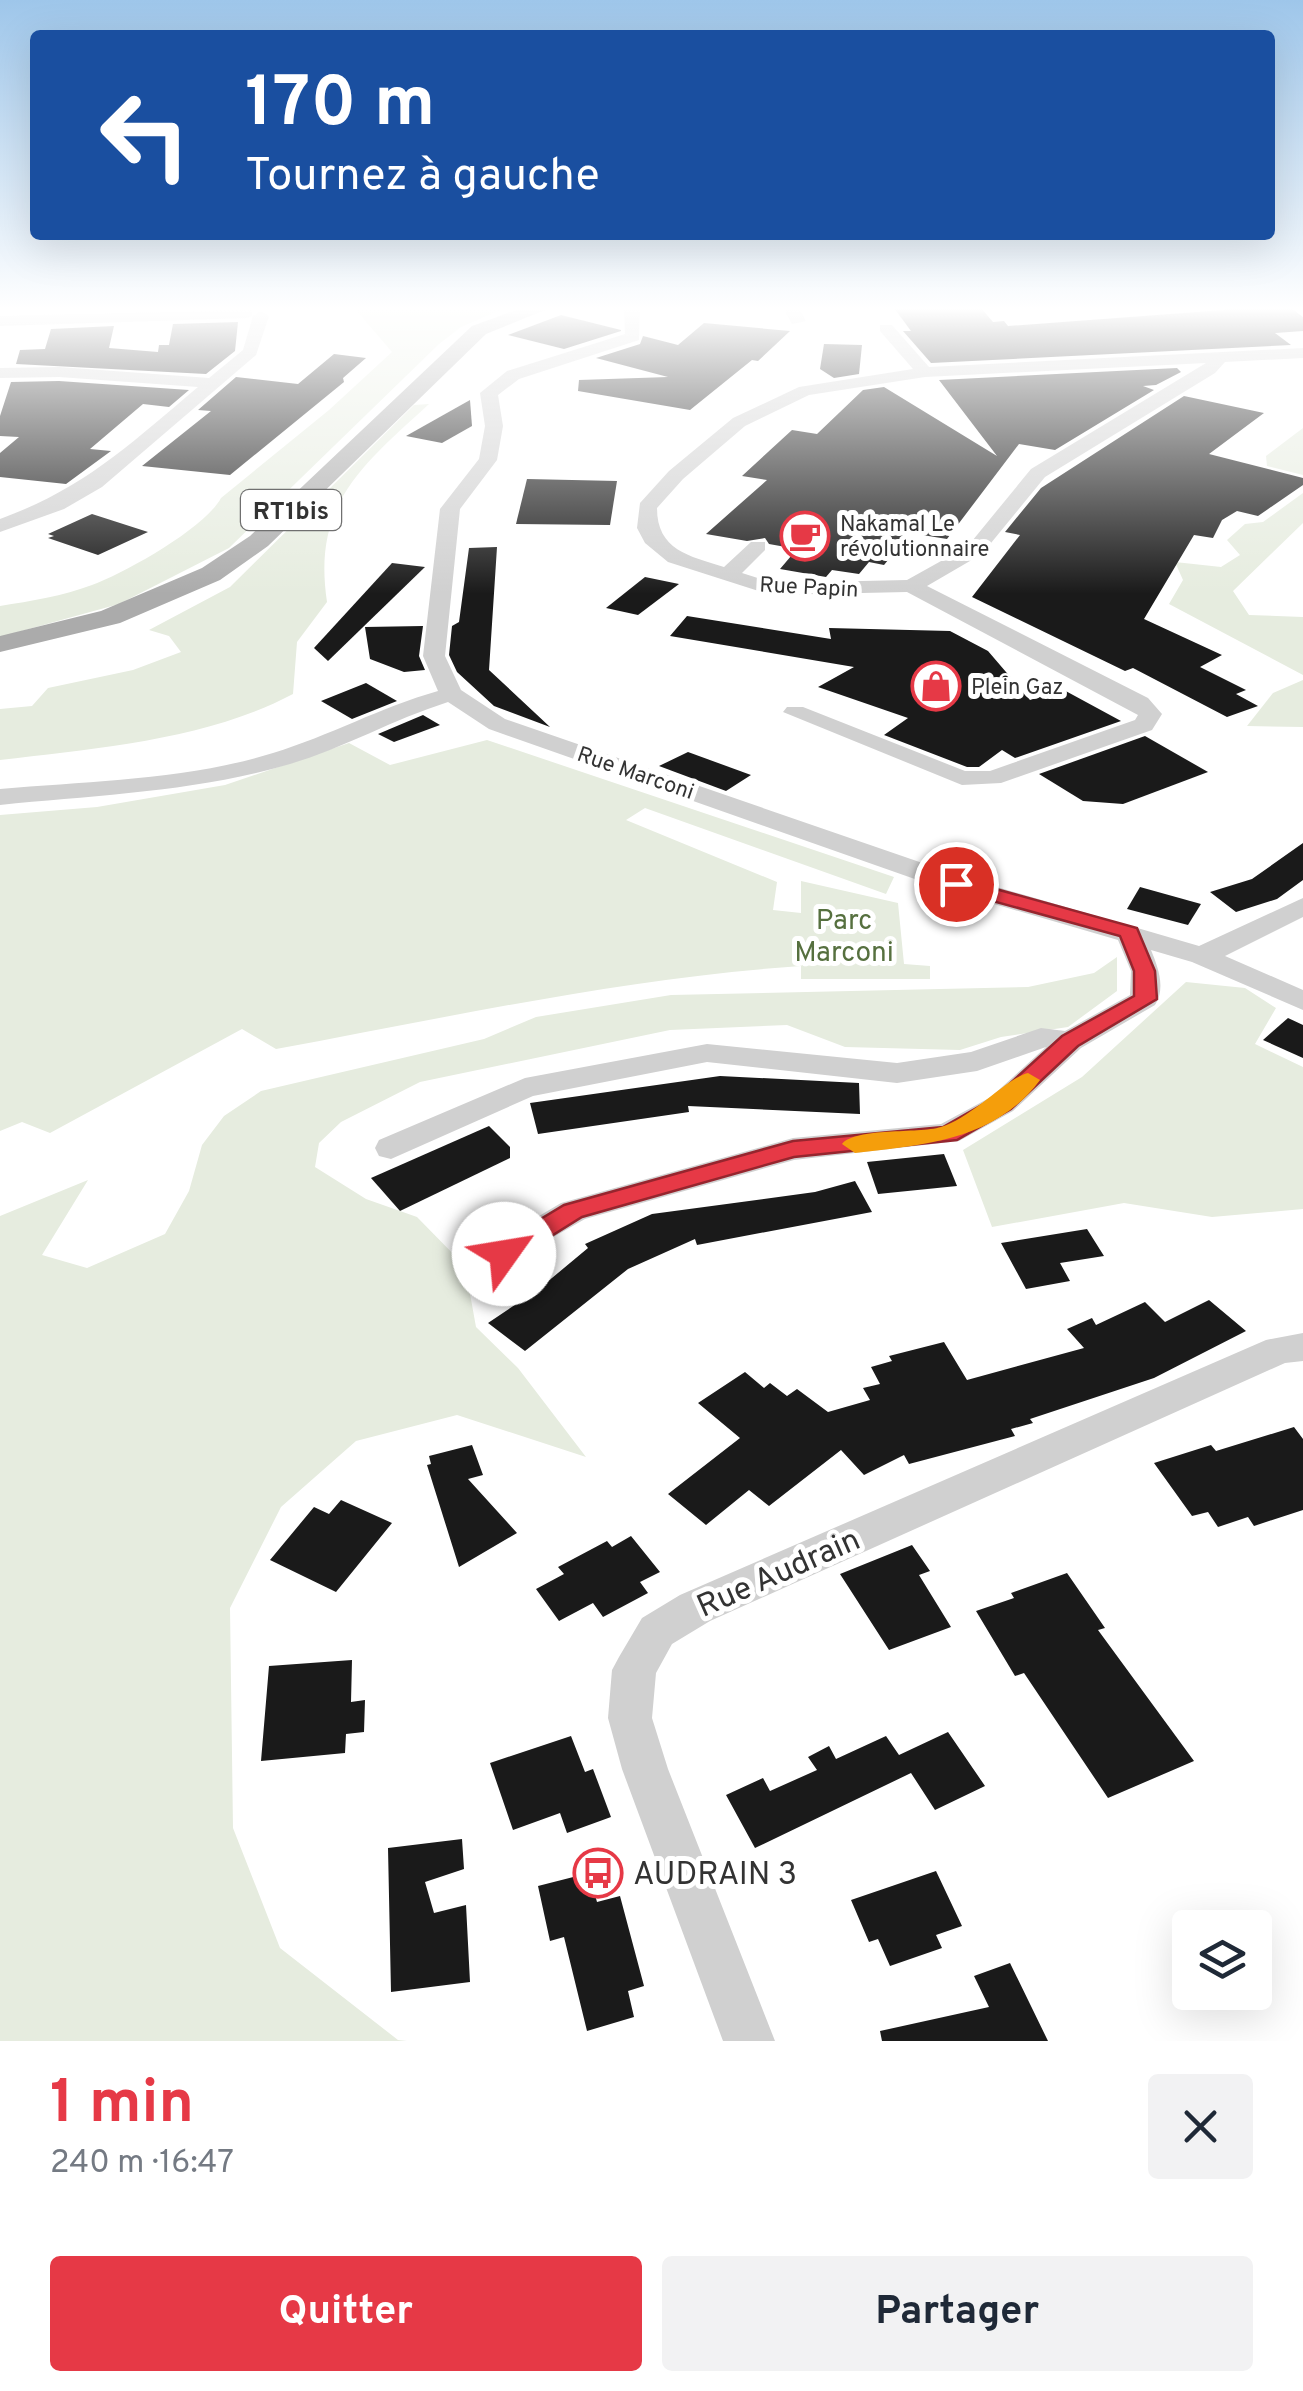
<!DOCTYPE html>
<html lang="fr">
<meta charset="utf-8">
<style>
:root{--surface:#fff;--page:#f2f2f3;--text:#1f2937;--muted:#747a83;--accent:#e63946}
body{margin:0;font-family:Overpass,sans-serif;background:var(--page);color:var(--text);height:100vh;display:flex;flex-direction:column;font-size:38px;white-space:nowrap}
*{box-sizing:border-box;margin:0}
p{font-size:32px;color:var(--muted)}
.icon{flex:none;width:55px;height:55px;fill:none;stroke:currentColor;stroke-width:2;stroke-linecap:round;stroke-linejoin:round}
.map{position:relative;height:2041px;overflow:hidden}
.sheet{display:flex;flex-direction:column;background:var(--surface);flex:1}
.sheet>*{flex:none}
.top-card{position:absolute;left:30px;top:30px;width:1245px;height:210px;border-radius:10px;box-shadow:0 10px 40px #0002;background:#1a4fa0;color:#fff;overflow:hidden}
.tools{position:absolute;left:1172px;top:1910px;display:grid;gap:20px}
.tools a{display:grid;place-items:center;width:100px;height:100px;border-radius:10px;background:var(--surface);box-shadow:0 10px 40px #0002;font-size:50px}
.pin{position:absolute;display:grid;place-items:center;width:85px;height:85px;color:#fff;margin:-42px;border:5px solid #fff;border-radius:50%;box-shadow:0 2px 10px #0007}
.me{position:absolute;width:110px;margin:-55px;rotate:58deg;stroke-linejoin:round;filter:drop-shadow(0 0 8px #0008)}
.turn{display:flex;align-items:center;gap:35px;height:210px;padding:0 50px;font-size:45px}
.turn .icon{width:130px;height:130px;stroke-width:2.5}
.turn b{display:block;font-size:70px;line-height:85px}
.round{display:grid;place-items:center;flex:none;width:105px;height:105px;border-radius:10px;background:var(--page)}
.summary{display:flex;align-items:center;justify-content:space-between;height:170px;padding:0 50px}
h1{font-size:60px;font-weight:700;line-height:75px;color:var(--accent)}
.action{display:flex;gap:20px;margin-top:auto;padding:20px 50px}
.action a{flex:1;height:115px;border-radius:10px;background:var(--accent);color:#fff;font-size:40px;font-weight:700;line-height:115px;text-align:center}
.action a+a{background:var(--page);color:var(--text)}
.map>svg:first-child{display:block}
</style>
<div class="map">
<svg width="1303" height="2041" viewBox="0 0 1303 2041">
<rect width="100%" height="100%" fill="#fff"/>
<g fill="#e6ecdf">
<path d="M 505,308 L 461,327 L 439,344 L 229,548 L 119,604 L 0,637 L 0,606 C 31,601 63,596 92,585 C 125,573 205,528 221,498 L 329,410 L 392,352 L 356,310 Z"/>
<path d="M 429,404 C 363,465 312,503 327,602 L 297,642 L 293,694 C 206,740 97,748 0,760 L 0,709 L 32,706 L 48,688 L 133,670 L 181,652 L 169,636 L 149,630 L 230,587 L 414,405 Z"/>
<polygon points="1303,428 1303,475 1267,466 1266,456"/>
<polygon points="1303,493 1303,523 1233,591 1249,615 1303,617 1303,675 1169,604 1183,580 1175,562 1221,567 1240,555 1227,540 1245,524 1263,522"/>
<polygon points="1303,680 1303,727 1247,726 1273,693"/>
<path d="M 487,740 L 894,877 L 886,894 L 645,808 L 626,820 L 777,882 L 773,910 L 801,913 L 801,881 L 898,903 L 904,964 L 930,966 L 930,979 L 801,979 L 801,966 C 624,978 450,1017 276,1049 L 242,1029 L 50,1133 L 22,1122 L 0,1131 L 0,815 L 97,807 L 225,785 L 349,743 L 390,765 Z"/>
<polygon points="1117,957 1117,991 1068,1027 1001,1037 960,1050 845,1047 787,1025 670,1030 420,1082 341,1122 319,1143 315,1167 366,1199 417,1217 465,1266 476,1327 518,1368 586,1457 457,1415 356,1441 281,1507 230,1608 233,1828 280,1948 398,2040 407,2041 0,2041 0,1216 88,1180 42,1255 87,1268 165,1234 189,1191 202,1145 224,1116 261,1091 484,1039 536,1017 671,995 1028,987 1094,973"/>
<polygon points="1186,982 1245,988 1276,1008 1255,1044 1303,1067 1303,1209 1212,1217 1124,1203 992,1227 963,1150 1082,1077"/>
</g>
<g fill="#1a1a1a">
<polygon points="894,308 981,308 993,322 1004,321 1008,326 1224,310 1221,308 1291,308 1303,317 1303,331 1275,333 1291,345 931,363 903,331 911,331"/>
<polygon points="561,315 621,330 621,331 564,349 508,335"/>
<polygon points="238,322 235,351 206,374 16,364 20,350 45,349 51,329 114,326 109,348 158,352 159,345 169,345 173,324"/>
<polygon points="704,323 790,331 758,361 752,360 690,410 578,391 579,380 668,377 596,358 640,344 643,336 678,345"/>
<polygon points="824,344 862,345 859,374 834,378 820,369"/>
<polygon points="334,354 366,358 343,378 344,382 230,475 142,466 211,411 198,410 236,377 298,384"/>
<polygon points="1177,368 1181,372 1156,385 1143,386 1154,390 1055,450 1019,444 947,539 910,533 884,565 869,562 859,574 832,570 826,577 780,569 797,549 769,544 765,538 747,541 706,534 767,480 742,476 792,430 817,434 863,390 884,387 997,456 939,380"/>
<polygon points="59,381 189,390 169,407 143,404 90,449 111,451 66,484 0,477 0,453 19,437 0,436 0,416 11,382"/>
<polygon points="1184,396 1264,413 1209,454 1303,478 1303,485 1258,516 1237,511 1222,520 1213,538 1194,535 1144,619 1222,655 1200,667 1246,690 1236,694 1258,706 1227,717 1133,668 1125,671 972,597 1020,535 1005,532 1041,488"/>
<polygon points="470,400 472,426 442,443 406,436"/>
<polygon points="527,479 617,481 610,525 516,524"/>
<polygon points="92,514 148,532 98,555 48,538 54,536 48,534"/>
<polygon points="497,547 489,670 550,727 494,706 457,672 449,655 452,626 459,622 469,548"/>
<polygon points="392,563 425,567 328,661 314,648"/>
<polygon points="645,577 679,584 638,615 606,608"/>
<polygon points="687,616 831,639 829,628 950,631 988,651 1030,700 1062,689 1121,721 1015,758 1002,750 979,767 967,767 884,735 908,718 818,687 854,667 670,636"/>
<polygon points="423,626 419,656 425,670 404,672 370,659 365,627"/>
<polygon points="366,683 397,701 352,719 321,701"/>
<polygon points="423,715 440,725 394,742 378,734"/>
<polygon points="1145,736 1208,772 1123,804 1083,801 1039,774"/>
<polygon points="688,752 751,775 726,791 659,766"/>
<polygon points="1303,843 1303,880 1277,899 1236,912 1210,892 1252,879"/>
<polygon points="1140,887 1201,904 1188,925 1127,909"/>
<polygon points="1288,1018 1303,1025 1303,1058 1263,1040"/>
<polygon points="720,1076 859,1083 860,1114 688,1106 689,1112 538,1134 530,1103"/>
<polygon points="489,1126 510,1147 510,1158 400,1211 371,1178"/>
<polygon points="944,1154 957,1186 878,1194 867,1162"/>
<polygon points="855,1181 872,1212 697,1245 695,1239 628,1269 525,1351 488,1323 540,1288 588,1248 585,1244 652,1214 815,1192"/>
<polygon points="1087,1229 1104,1256 1060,1263 1070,1281 1026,1289 1001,1243"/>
<polygon points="1209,1300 1246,1331 1154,1378 1030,1419 1033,1423 1011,1429 1015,1436 909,1464 904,1455 864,1475 841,1450 769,1506 749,1490 706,1525 668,1494 740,1438 698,1403 745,1372 764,1388 770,1383 787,1396 797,1389 828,1412 870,1400 863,1388 880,1384 871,1367 892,1361 889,1356 944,1342 967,1380 1084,1348 1067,1329 1092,1318 1096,1325 1145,1302 1165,1322"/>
<polygon points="1294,1427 1303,1439 1303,1510 1254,1526 1248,1517 1218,1527 1208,1512 1192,1516 1154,1463 1211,1445 1216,1451"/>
<polygon points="472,1445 483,1475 468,1479 517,1533 459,1567 427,1465 431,1464 429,1456"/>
<polygon points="341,1500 392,1523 336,1592 270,1560 314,1507 329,1514"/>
<polygon points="631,1536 660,1572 640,1582 648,1593 603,1617 593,1603 559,1621 536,1589 564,1574 558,1567 607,1541 612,1547"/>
<polygon points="912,1545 930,1571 919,1575 951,1627 889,1650 840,1574"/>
<polygon points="1067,1573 1105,1628 1098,1630 1194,1761 1108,1798 1024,1673 1015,1676 976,1611 1014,1598 1011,1593"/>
<polygon points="352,1660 351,1702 365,1700 364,1732 346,1734 345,1753 261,1761 269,1666"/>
<polygon points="948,1732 985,1786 935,1810 911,1773 755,1848 726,1795 763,1778 770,1791 817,1770 808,1757 829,1746 836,1759 886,1736 899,1755"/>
<polygon points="571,1736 585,1772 593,1769 611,1817 567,1833 560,1813 513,1830 490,1763"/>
<polygon points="462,1839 464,1869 425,1882 434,1913 466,1905 470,1982 391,1992 388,1848"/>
<polygon points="936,1871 962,1926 936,1935 942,1948 890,1966 878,1939 869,1942 851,1900"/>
<polygon points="589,1873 597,1902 620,1896 644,1986 628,1991 634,2017 587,2031 564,1937 550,1941 538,1886"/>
<polygon points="1010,1963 1048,2041 882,2041 880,2031 989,2007 974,1976"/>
</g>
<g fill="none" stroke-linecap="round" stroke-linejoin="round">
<g fill="#d0d0d0" fill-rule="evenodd">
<path d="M 624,308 L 640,308 L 639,340 L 519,379 L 498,395 L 503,426 L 497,460 L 460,509 L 445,656 L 461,690 L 505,719 L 966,878 L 1199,946 L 1303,898 L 1303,917 L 1225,956 L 1303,990 L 1303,1010 L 1192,962 L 1151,950 C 1158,967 1166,988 1155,1005 L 1081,1048 L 1013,1111 L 959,1141 L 794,1160 L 585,1219 L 504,1265 L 492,1262 L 487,1253 L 492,1244 L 561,1203 L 793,1138 L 941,1124 L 991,1097 L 1046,1047 L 977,1071 L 897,1083 L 707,1062 L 533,1096 L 391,1159 L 379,1156 L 375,1148 L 379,1140 L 525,1078 L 707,1044 L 897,1063 L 971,1052 L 1041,1028 L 1065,1031 L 1130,995 L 1131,971 L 1118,940 L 946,890 L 489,729 L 448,702 C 394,719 344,748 290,764 C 196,792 97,795 0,805 L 0,789 C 91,781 186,780 273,753 C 329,736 381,707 438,691 L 423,656 L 440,509 L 479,459 L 485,426 L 480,393 L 507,371 L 625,334 Z"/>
<polygon points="783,308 799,308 806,321 792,324"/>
<polygon points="252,310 252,316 247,318 0,326 0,316"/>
<path d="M 261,311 L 269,316 L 256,355 L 102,487 L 64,509 L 0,532 L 0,519 C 85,488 130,444 198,387 L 59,377 L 0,378 L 0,368 L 59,367 L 209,378 L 243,350 L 253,316 Z"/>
<path d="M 880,325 L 892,325 L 929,367 L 1303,348 L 1303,358 L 1225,362 L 1215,373 L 1045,477 L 982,554 L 927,586 L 1148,698 L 1162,714 L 1152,730 L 1001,783 L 962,785 L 783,712 L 787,707 L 803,707 L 965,771 L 990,771 L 1135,720 L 1138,715 L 907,592 L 771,595 L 668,562 L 645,543 L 637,528 L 640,503 L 669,471 L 733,418 L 799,387 L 913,369 L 880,331 ZM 1206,363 L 1031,469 L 968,546 L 907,580 L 773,583 L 742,573 L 765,550 L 765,542 L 751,542 L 724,567 C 689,556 657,550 657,508 L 683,479 L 745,426 L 809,395 L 925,377 Z"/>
<polygon points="1303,1333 1303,1361 1285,1363 710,1621 672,1644 656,1673 652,1718 668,1769 775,2041 723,2041 622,1769 608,1718 612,1670 619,1657 642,1618 680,1595 1266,1340"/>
</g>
<polygon fill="#ababab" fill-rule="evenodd" points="522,308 550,308 486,334 268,546 220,580 120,623 0,652 0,636 101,611 202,568 250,536 472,326"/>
</g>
<linearGradient id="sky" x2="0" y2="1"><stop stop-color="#9ec6ea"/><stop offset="0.52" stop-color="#fff"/><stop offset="1" stop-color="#fff" stop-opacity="0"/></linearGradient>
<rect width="1303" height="594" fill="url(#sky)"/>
<polygon fill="#e63946" stroke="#96252e" stroke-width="2.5" points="956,878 1137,928 1155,971 1157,999 1078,1046 1011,1109 957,1140 794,1157 582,1217 513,1260 494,1260 491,1254 494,1247 564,1205 793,1141 943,1127 994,1098 1062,1036 1134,996 1134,971 1120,936 949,889 949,880"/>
<path fill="#f59e0b" d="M 1028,1073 L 1040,1080 C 995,1141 923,1145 855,1153 L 842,1144 C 856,1127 918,1134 941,1127 C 972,1118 1006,1078 1028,1073 Z"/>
<defs>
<g id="cafe-ring" transform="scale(2.5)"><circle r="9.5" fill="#fff" stroke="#e63946" stroke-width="1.5"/><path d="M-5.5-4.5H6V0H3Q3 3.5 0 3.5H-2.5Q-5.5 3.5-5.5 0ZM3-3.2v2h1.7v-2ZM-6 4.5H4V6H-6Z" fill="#e63946"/></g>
<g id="shop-ring" transform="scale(2.5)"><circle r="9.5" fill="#fff" stroke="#e63946" stroke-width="1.5"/><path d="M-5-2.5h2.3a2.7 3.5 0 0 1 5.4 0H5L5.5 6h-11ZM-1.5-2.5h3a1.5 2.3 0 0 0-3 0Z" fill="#e63946"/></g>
<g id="bus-ring" transform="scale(2.5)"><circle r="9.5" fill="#fff" stroke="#e63946" stroke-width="1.5"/><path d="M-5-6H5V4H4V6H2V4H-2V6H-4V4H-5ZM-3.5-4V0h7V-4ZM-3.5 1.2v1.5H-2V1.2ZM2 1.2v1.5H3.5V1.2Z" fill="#e63946"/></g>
</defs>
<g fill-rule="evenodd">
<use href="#cafe-ring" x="805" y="536"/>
<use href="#shop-ring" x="936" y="686"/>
<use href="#bus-ring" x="598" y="1873"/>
</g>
<g text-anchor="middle" stroke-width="10" stroke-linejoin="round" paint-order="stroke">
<g font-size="22" fill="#333" stroke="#fff" text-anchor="start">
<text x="840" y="531">Nakamal Le<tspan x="840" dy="25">révolutionnaire</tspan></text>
<text x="971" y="694">Plein Gaz</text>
</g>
<g font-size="22" fill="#333" stroke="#fff">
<text transform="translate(809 586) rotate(3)" y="8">Rue Papin</text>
<text transform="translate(636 772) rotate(19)" y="8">Rue Marconi</text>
</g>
<rect fill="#fff" stroke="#707070" stroke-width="2.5" x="241" y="490" width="100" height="40" rx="8"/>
<g font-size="25" font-weight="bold" fill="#333">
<text x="291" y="519">RT1bis</text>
</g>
<g font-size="28" fill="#56703f" stroke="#fff">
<text x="844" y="929">Parc<tspan x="844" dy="32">Marconi</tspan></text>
</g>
<g font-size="32" fill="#333" stroke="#fff">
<text transform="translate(778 1572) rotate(-24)" y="11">Rue Audrain</text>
</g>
<g font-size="32" fill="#333" stroke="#fff" text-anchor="start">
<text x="633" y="1884">AUDRAIN 3</text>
</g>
</g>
</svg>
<div class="tools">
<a><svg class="icon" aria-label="layers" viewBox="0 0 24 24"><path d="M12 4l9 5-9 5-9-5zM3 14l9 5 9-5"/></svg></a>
</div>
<div class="pin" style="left:956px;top:884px;background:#d93025"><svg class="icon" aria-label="arrive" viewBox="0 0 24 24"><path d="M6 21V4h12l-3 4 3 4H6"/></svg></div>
<svg class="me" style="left:504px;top:1254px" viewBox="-20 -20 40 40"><circle r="19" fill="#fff"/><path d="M0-13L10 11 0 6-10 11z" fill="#e63946"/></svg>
<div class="top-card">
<div class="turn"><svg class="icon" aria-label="left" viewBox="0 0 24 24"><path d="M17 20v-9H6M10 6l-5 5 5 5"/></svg><div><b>170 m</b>Tournez à gauche</div></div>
</div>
</div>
<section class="sheet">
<div class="summary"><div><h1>1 min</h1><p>240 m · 16:47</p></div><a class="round"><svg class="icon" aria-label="close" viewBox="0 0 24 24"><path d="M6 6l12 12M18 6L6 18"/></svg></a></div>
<div class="action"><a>Quitter</a><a>Partager</a></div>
</section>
